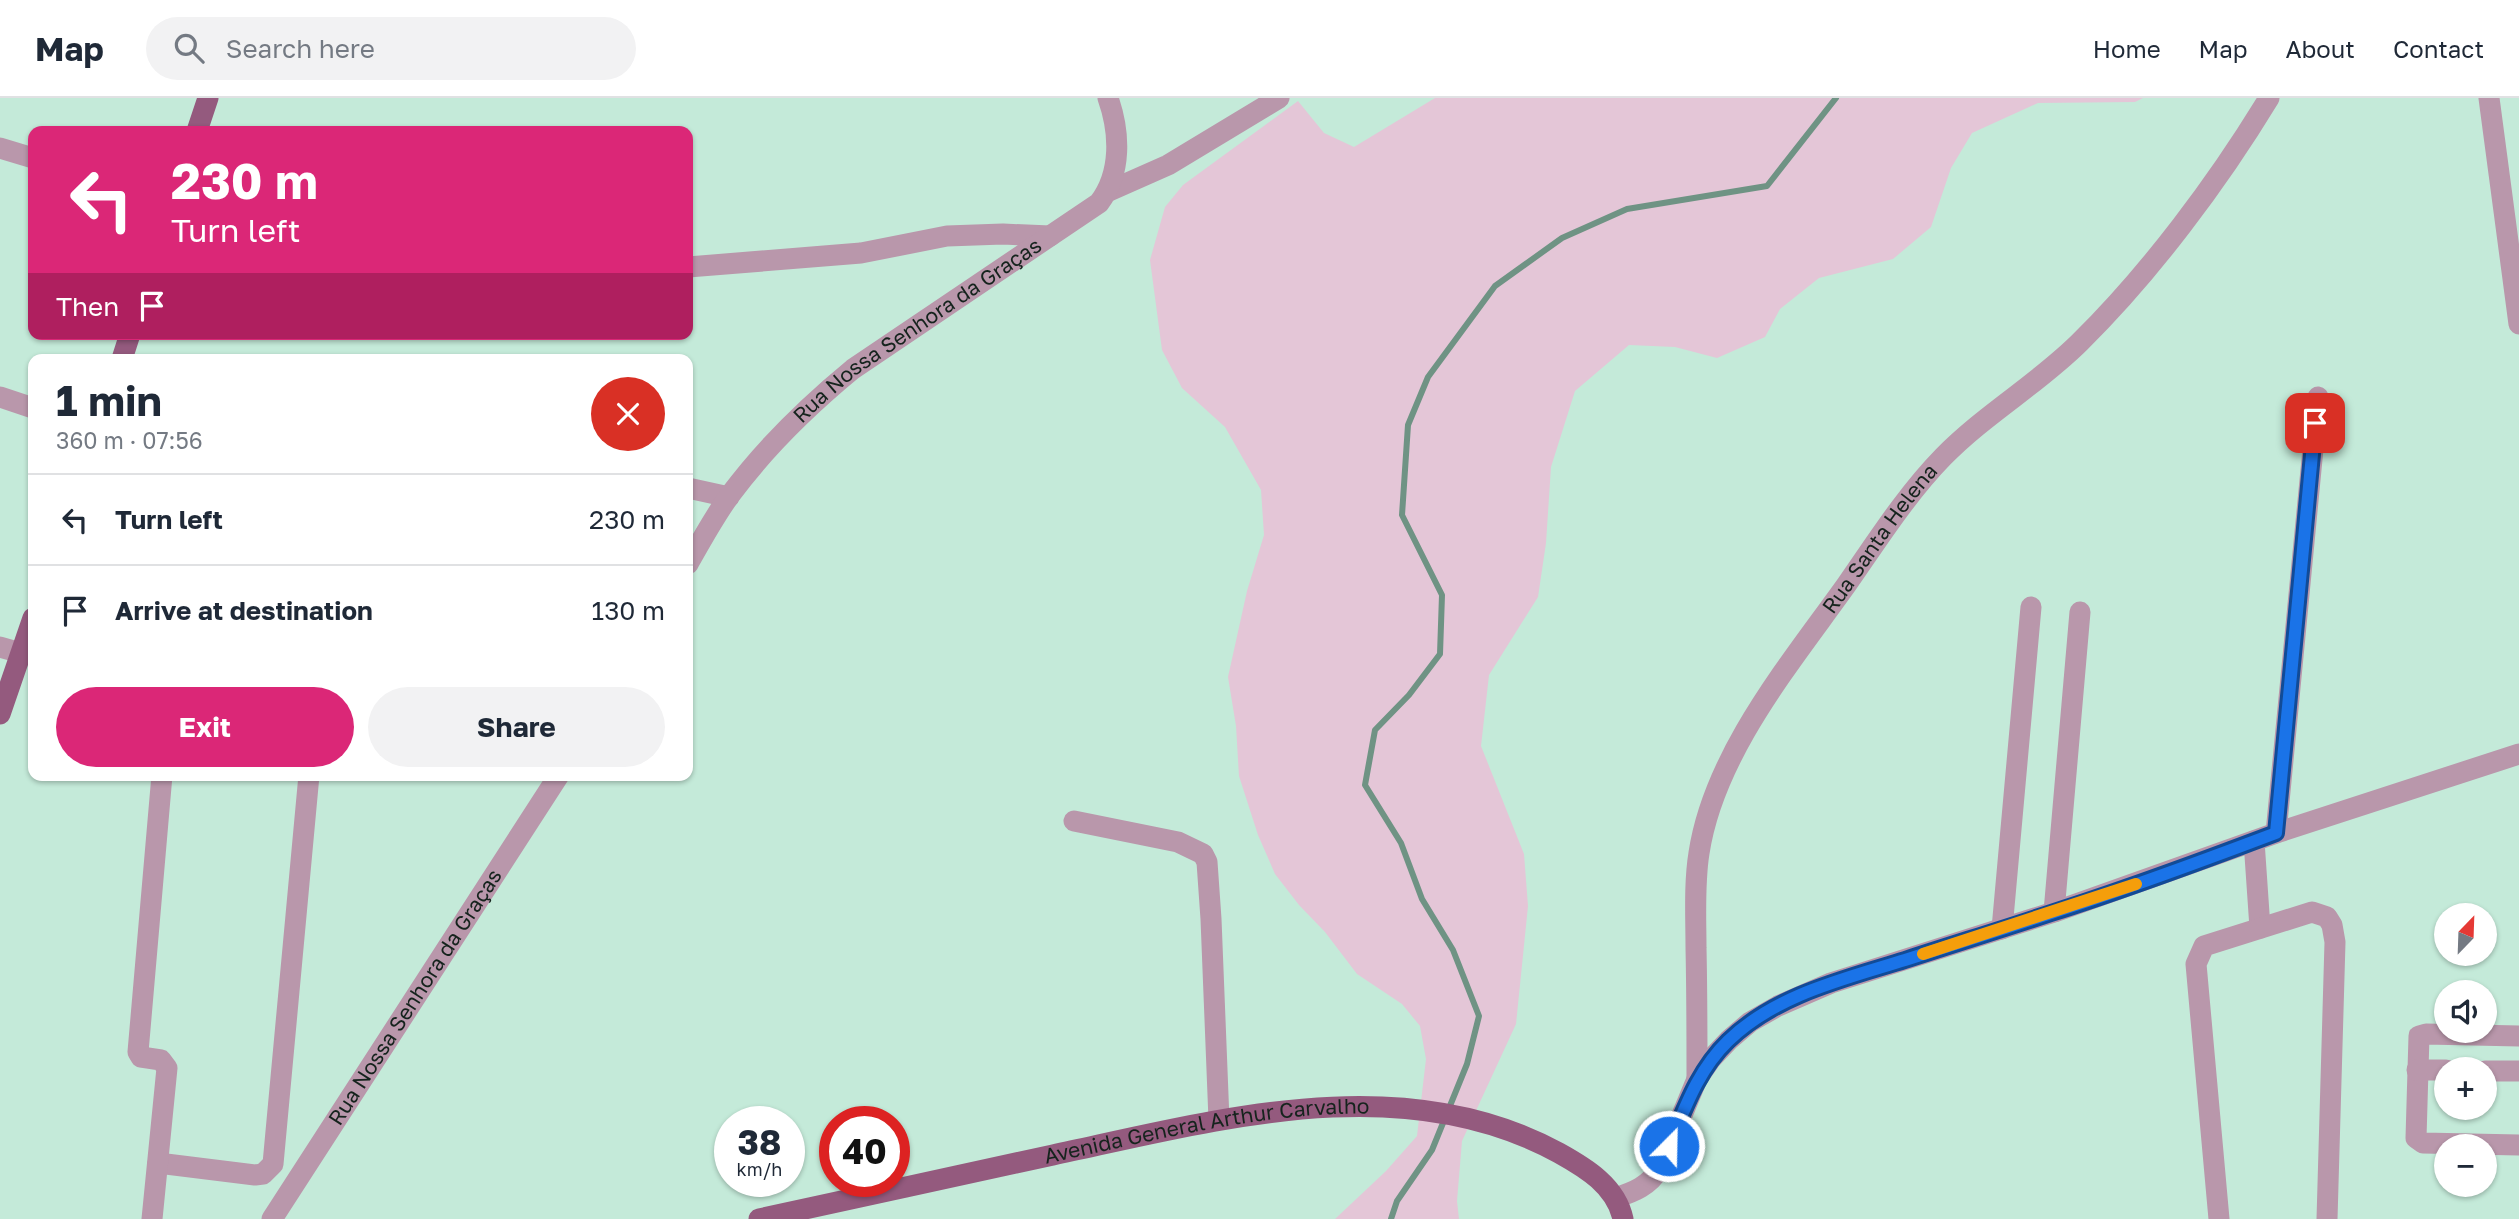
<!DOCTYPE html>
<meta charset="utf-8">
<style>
:root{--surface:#fff;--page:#f2f2f3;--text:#1f2937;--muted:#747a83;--line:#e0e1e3;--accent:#db2777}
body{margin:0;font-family:"Golos Text",sans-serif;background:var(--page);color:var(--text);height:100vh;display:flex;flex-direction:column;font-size:26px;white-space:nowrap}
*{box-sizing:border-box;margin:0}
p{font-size:23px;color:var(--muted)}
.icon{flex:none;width:38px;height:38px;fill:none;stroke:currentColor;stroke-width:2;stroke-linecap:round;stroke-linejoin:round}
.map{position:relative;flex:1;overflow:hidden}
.details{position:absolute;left:28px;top:256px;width:665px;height:427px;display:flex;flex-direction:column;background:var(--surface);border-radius:14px;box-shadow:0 2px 5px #0004}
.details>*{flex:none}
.guide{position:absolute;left:28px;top:28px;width:665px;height:214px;border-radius:14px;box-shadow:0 2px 5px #0004;background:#db2777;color:#fff;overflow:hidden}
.needle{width:46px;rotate:23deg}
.controls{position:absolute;left:2434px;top:805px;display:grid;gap:14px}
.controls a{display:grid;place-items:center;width:63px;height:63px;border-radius:50%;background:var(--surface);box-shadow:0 2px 5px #0004;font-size:35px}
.speed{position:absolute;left:714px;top:1008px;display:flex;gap:14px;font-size:35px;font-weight:700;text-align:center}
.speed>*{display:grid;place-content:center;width:91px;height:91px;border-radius:50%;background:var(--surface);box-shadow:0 2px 5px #0004;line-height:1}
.speed small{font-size:18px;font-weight:400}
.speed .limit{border:10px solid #d22;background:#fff;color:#111}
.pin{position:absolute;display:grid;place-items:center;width:60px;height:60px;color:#fff;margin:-30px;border-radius:14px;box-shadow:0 4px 10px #0006}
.me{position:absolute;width:77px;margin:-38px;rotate:23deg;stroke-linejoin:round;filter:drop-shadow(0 0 5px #0008)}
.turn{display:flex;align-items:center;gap:24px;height:147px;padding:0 28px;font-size:32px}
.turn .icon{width:91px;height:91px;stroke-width:2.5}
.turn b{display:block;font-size:49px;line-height:60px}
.then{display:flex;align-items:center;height:66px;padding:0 28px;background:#0003;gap:14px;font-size:26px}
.round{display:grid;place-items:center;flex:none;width:74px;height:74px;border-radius:37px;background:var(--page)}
.overview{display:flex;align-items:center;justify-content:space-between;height:119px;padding:0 28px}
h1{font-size:42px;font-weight:700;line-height:52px}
.cta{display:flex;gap:14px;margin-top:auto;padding:14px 28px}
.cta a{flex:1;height:80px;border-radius:42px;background:var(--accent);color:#fff;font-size:28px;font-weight:700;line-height:80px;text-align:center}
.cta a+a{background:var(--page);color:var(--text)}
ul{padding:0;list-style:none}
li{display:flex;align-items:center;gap:21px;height:91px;padding:0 28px;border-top:2px solid var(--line)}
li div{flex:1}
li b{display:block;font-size:26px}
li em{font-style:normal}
header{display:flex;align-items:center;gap:42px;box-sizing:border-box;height:98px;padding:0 35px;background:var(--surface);border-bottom:2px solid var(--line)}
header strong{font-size:33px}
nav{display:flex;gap:38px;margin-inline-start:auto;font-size:24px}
.search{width:490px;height:63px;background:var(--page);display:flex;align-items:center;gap:18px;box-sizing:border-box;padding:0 24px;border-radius:38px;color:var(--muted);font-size:26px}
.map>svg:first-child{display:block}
</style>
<header>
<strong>Map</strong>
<div class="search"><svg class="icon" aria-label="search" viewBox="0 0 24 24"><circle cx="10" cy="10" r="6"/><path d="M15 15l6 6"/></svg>Search here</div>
<nav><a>Home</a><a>Map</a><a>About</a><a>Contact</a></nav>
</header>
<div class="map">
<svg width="2519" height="1121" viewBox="0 0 2519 1121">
<rect width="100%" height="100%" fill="#c4ead9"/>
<polygon fill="#e4c6d7" points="1435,0 2143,0 2135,4 2038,5 1972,35 1951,70 1931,129 1893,161 1819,180 1780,211 1765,239 1717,260 1675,249 1629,247 1575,293 1551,369 1546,445 1538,499 1489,577 1481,648 1524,756 1528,808 1516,926 1462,1043 1457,1103 1459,1121 1335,1121 1386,1073 1417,1038 1426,961 1420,928 1402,906 1357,876 1325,834 1299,807 1275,776 1258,737 1239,678 1236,628 1228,579 1247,493 1264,437 1261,392 1225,329 1182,290 1162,252 1150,162 1165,109 1183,87 1298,3 1324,35 1354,49"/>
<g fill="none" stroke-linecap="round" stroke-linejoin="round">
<polyline stroke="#6f9384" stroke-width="6" points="1391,1121 1397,1103 1432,1052 1467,966 1479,918 1453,852 1422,801 1401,745 1365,687 1375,632 1409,597 1440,556 1442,497 1402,417 1408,327 1428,279 1495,188 1562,140 1627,111 1767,88 1836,0"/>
<g stroke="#b997ab" stroke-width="21">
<polyline points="2489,0 2519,226"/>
<polyline points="0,50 33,60"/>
<polyline points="1107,94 1168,67 1279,0"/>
<polyline points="688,169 861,155 947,138 1003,136 1050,138"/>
<polyline points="0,299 33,310"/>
<polyline points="688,390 729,399"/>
<path id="s1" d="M 688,466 C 701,443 714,419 730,397 C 765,350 808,308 853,271 L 1099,105 C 1122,75 1120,34 1108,0"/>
<polyline points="0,549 21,555"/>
<polyline points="1074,723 1178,744 1203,756 1207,764 1211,821 1219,1022"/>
<polyline points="2276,735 2318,299"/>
<polyline points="2254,743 2260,830"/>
<polyline points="2054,814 2080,514"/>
<polyline points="2002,831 2031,509"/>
<polyline points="2519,938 2426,936 2419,938 2416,1040 2423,1045 2519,1047"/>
<polyline points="2417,972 2446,972"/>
<polyline points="2485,973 2519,973"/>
<path id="s2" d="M 1697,981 C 1697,938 1697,894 1696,850 C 1696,819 1694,786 1699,755 C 1714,656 1790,566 1847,486 C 1877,443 1906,397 1943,359 C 1985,316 2038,286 2080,244 C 2150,175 2218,84 2269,0"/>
<polyline points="158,1065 255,1077 263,1076 273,1066 309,677"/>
<path d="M 1615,1100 C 1634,1094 1649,1088 1660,1070 L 1697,981 L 1711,961 L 1729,942 L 1750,924 L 1778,908 L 1831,885 L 2054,814 L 2276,735 L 2519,656"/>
<polyline points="152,1121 167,970 161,962 141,959 138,954 162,677"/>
<path id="s3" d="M 272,1121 L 559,677"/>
<polyline points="2219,1121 2196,866 2204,848 2312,814 2327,819 2332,827 2335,844 2327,1121"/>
</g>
<g stroke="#945a7e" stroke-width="21">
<polyline points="197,33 208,0"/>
<polyline points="122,261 130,236"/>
<polyline points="0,616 33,520"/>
<path id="s4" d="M 759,1121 C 857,1100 955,1078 1053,1057 C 1217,1022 1402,969 1559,1055 C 1586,1070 1616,1088 1623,1121"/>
</g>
</g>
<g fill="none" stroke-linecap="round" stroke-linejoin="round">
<g stroke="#114b97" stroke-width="18">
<path id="route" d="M 1669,1048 C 1685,1010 1698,972 1728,943 C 1775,897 1844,881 1905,862 C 1954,846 2003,831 2051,815 C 2127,791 2202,763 2276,735 L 2315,325"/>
</g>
<use href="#route" stroke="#1a73e8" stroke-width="12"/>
<polyline stroke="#f59e0b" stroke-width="12" points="1923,856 2136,786"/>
</g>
<g text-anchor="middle" stroke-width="6" stroke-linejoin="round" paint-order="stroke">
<g font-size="21" fill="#15231d" stroke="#fff">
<text dy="7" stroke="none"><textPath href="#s1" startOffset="332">Rua Nossa Senhora da Graças</textPath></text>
<text dy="7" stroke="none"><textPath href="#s2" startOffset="592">Rua Santa Helena</textPath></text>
<text dy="7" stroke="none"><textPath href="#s3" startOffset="264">Rua Nossa Senhora da Graças</textPath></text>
<text dy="7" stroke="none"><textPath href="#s4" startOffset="457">Avenida General Arthur Carvalho</textPath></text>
</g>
</g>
</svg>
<div class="controls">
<a><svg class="needle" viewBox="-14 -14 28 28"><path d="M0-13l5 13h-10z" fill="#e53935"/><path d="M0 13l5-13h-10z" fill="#747a83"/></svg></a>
<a><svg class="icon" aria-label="sound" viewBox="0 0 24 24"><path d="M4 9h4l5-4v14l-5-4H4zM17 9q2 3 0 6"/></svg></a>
<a>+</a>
<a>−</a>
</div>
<div class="speed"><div>38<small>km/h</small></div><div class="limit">40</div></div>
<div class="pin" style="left:2315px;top:325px;background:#d93025"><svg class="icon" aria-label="arrive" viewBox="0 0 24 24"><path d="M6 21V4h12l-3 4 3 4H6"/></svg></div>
<svg class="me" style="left:1669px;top:1048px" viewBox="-20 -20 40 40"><circle r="17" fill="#1a73e8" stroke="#fff" stroke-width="3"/><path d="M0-11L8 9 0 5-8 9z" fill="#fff"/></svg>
<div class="guide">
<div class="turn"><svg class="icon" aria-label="left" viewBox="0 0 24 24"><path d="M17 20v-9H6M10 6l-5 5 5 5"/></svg><div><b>230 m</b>Turn left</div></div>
<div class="then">Then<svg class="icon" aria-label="arrive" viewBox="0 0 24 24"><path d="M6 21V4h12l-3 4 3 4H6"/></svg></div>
</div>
<section class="details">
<div class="overview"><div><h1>1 min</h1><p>360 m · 07:56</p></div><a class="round" style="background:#d93025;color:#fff"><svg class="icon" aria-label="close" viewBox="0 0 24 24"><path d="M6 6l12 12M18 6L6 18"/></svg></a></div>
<ul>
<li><svg class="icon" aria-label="left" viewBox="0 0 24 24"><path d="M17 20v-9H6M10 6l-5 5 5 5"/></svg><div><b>Turn left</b></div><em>230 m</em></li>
<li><svg class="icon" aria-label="arrive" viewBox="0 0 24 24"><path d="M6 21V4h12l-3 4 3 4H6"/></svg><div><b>Arrive at destination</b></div><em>130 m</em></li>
</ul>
<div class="cta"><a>Exit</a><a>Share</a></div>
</section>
</div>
